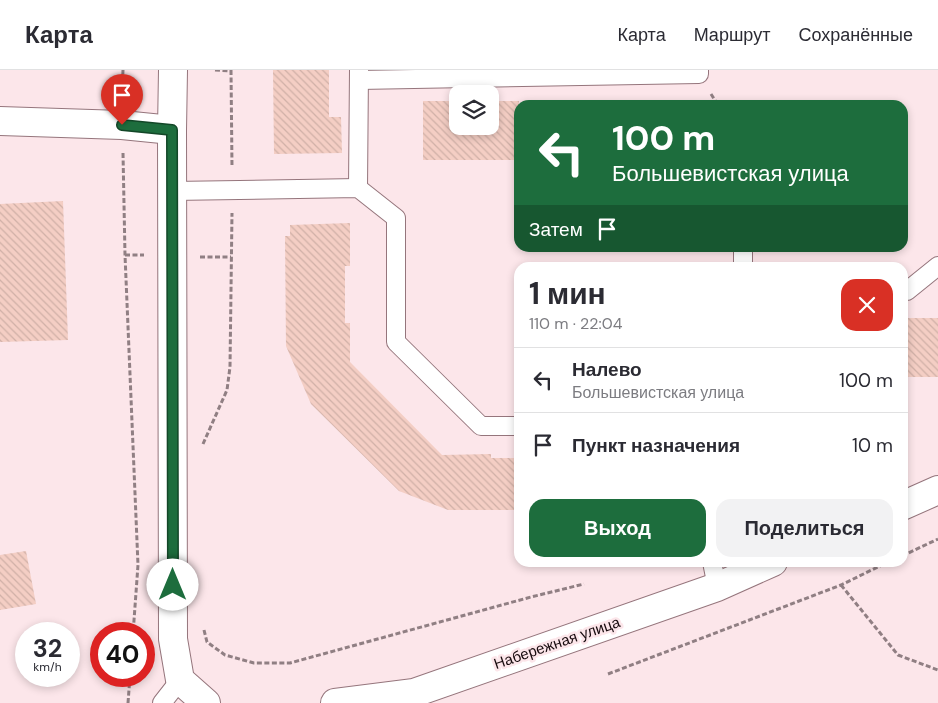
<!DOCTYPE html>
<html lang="ru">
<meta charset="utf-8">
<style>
:root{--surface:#fff;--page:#f2f2f3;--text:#2b2b33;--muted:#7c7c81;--line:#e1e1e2;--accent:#1d6d3d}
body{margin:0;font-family:"DM Sans",sans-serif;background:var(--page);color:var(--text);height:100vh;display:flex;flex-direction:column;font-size:19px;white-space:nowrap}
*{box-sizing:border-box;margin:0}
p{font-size:16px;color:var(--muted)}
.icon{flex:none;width:28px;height:28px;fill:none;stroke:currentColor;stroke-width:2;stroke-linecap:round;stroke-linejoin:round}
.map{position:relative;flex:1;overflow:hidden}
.panel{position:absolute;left:514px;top:192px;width:394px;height:305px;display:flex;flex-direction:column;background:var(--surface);border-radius:15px;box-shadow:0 2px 8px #0003}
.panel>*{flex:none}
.banner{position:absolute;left:514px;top:30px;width:394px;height:152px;border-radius:15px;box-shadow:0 2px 8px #0003;background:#1d6d3d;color:#fff;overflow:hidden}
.tools{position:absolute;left:449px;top:15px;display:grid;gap:10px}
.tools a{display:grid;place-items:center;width:50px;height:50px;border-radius:10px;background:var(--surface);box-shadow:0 2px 8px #0003;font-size:25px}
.speed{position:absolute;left:15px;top:552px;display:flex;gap:10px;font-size:25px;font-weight:700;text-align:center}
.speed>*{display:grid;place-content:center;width:65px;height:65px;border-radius:50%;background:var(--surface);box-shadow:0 2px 8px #0003;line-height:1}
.speed small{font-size:12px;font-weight:400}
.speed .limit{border:8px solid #d22;background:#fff;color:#111}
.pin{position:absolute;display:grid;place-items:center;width:42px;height:42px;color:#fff;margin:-51px -21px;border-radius:50% 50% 50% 0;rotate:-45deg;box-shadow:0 0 5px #0007}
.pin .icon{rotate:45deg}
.me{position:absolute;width:55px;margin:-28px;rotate:0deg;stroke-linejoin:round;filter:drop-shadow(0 0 4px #0008)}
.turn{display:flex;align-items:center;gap:18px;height:105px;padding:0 15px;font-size:22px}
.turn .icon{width:65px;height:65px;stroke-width:2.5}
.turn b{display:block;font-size:35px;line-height:42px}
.then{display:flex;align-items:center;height:48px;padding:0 15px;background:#0003;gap:10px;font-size:19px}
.round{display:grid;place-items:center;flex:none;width:52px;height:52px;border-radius:15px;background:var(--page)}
.summary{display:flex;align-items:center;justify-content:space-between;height:85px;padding:0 15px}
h1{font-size:30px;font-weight:700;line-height:38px}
.cta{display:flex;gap:10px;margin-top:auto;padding:10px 15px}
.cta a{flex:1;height:58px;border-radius:15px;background:var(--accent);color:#fff;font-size:20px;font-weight:700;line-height:58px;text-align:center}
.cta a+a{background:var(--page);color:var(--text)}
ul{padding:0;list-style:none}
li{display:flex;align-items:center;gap:15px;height:65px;padding:0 15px;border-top:1px solid var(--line)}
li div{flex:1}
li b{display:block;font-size:19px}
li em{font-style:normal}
header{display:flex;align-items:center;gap:30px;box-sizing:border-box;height:70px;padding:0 25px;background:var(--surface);border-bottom:1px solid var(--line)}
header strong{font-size:24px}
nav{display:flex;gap:28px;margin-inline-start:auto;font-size:18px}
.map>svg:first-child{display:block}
</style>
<header>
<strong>Карта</strong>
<nav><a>Карта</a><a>Маршрут</a><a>Сохранённые</a></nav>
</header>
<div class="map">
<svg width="938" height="633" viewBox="0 0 938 633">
<defs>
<pattern id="building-back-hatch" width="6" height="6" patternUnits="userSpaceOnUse" patternTransform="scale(1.25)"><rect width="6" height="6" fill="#f4cec4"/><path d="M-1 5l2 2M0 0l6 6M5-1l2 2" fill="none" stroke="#d0b0a7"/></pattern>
</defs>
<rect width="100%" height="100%" fill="#fce6ea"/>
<g fill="url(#building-back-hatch)">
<polygon points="273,0 329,0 329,47 341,47 342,83 274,84"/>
<polygon points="423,31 458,31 458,56 490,56 490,31 519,31 519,90 423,90"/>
<polygon points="63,131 68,270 0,272 0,134"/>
<polygon points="350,153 350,196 345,196 345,253 350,253 350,292 442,385 491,384 491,388 519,388 519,440 448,440 399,421 311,334 286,276 285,166 290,166 290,155"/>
<rect x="902" y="248" width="36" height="59"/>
<polygon points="26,481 36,534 0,540 0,485"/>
</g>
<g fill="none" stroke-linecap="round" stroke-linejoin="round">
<g stroke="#95757c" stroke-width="20">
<g id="service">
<polyline points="359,10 699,4 699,0"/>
<polyline points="358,118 359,0"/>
<polyline points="172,121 358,118 396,148 396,272 481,356 519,356"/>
<polyline points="743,198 743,178"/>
<polyline points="902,221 907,221 938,196"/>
<polyline points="712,492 717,517"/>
<polyline points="162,633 180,610"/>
</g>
</g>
<g stroke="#95757c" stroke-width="30">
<g id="tertiary">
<polyline points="173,0 172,60 173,569 180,610 206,633"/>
<polyline points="0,51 122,55 172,60"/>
<polyline points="902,436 938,420"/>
<polyline points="335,633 414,623 717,517 773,492"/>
</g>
</g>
<g stroke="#907f83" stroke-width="3" stroke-dasharray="5 2.5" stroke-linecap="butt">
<polyline points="215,0 231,1"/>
<polyline points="231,0 232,97"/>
<polyline points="711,24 718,35"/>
<polyline points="122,27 123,0"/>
<polyline points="123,83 125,185 138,495 133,564"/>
<polyline points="125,185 144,185"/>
<polyline points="200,187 231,187"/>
<polyline points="203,374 227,320 230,297 232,143"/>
<polyline points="902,486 938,469"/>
<polyline points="841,515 898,585 938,600"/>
<polyline points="204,560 207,572 225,585 254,593 290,593 531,527 584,514"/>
<polyline points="608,604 841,515 888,492"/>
<polyline points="128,633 130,606"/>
</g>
<use href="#service" stroke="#fff" stroke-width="18"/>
<use href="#tertiary" stroke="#fff" stroke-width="28"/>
</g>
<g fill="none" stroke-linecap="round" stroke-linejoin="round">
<g stroke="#134728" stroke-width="12">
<polyline id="route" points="122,55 172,60 173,515"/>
</g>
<use href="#route" stroke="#1d6d3d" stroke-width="9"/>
</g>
<g text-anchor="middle" stroke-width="5" stroke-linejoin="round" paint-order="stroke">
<g font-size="15" fill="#170b0e" stroke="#fce6ea">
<text transform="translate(557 573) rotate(-19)" y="5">Набережная улица</text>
</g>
</g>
</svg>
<div class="tools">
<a><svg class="icon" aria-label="layers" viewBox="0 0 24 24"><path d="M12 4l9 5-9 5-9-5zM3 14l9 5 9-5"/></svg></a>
</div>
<div class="speed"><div>32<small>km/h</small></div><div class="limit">40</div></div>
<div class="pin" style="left:122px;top:55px;background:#d93025"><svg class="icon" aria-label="arrive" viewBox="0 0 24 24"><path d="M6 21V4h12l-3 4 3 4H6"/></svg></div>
<svg class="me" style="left:173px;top:515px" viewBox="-20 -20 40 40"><circle r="19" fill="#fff"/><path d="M0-13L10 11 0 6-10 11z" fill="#1d6d3d"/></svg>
<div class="banner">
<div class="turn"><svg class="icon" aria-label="left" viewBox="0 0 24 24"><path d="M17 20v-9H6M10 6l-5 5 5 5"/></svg><div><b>100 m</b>Большевистская улица</div></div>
<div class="then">Затем<svg class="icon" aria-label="arrive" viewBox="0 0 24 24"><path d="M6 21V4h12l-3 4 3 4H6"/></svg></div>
</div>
<section class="panel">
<div class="summary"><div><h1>1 мин</h1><p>110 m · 22:04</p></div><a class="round" style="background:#d93025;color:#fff"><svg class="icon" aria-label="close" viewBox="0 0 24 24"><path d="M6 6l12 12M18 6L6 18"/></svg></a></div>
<ul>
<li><svg class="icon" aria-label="left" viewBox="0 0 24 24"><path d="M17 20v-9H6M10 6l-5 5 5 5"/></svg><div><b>Налево</b><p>Большевистская улица</p></div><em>100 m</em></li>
<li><svg class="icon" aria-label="arrive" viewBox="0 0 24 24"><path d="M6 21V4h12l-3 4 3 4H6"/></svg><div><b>Пункт назначения</b></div><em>10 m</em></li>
</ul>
<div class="cta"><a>Выход</a><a>Поделиться</a></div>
</section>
</div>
